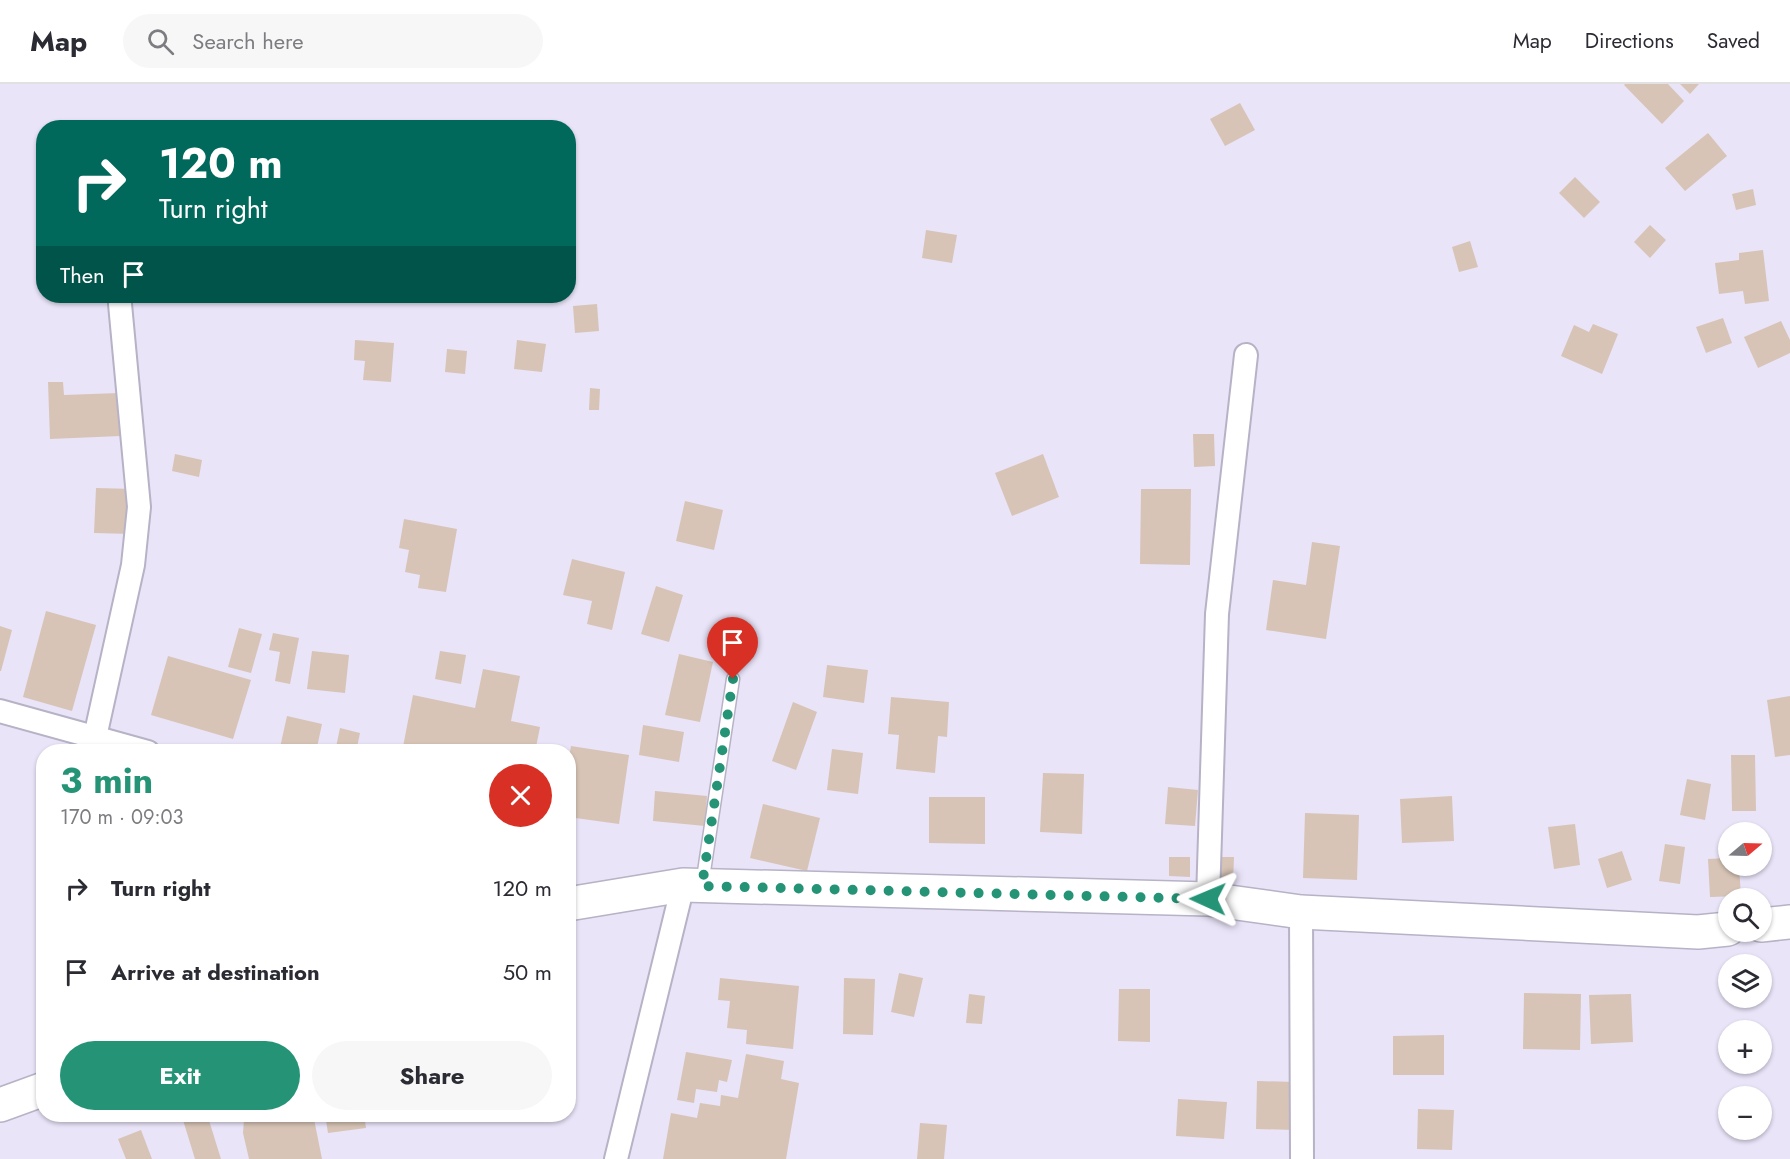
<!DOCTYPE html>
<meta charset="utf-8">
<style>
:root{--surface:#fff;--page:#f7f7f7;--text:#2b2b33;--muted:#7c7c81;--line:#e1e1e2;--accent:#259476}
body{margin:0;font-family:Jost,sans-serif;background:var(--page);color:var(--text);height:100vh;display:flex;flex-direction:column;font-size:22px;white-space:nowrap}
*{box-sizing:border-box;margin:0}
p{font-size:20px;color:var(--muted)}
.icon{flex:none;width:33px;height:33px;fill:none;stroke:currentColor;stroke-width:2;stroke-linecap:round;stroke-linejoin:round}
.map{position:relative;flex:1;overflow:hidden}
.drawer{position:absolute;left:36px;top:660px;width:540px;height:378px;display:flex;flex-direction:column;background:var(--surface);border-radius:24px;box-shadow:0 2px 4px #0004}
.drawer>*{flex:none}
.top-card{position:absolute;left:36px;top:36px;width:540px;height:183px;border-radius:24px;box-shadow:0 2px 4px #0004;background:#00695c;color:#fff;overflow:hidden}
.needle{width:39px;rotate:71deg}
.controls{position:absolute;left:1718px;top:738px;display:grid;gap:12px}
.controls a{display:grid;place-items:center;width:54px;height:54px;border-radius:50%;background:var(--surface);box-shadow:0 2px 4px #0004;font-size:30px}
.pin{position:absolute;display:grid;place-items:center;width:51px;height:51px;color:#fff;margin:-62px -26px;border-radius:50% 50% 50% 0;rotate:-45deg;box-shadow:0 0 6px #0007}
.pin .icon{rotate:45deg}
.me{position:absolute;width:66px;margin:-33px;rotate:271deg;stroke-linejoin:round;filter:drop-shadow(0 0 4px #0008)}
.turn{display:flex;align-items:center;gap:21px;height:126px;padding:0 24px;font-size:27px}
.turn .icon{width:78px;height:78px;stroke-width:2.5}
.turn b{display:block;font-size:42px;line-height:51px}
.then{display:flex;align-items:center;height:57px;padding:0 24px;background:#0003;gap:12px;font-size:22px}
.round{display:grid;place-items:center;flex:none;width:63px;height:63px;border-radius:32px;background:var(--page)}
.overview{display:flex;align-items:center;justify-content:space-between;height:102px;padding:0 24px}
h1{font-size:36px;font-weight:700;line-height:45px;color:var(--accent)}
.button{display:flex;gap:12px;margin-top:auto;padding:12px 24px}
.button a{flex:1;height:69px;border-radius:36px;background:var(--accent);color:#fff;font-size:24px;font-weight:700;line-height:69px;text-align:center}
.button a+a{background:var(--page);color:var(--text)}
ul{padding:0;list-style:none}
li{display:flex;align-items:center;gap:18px;height:84px;padding:0 24px}
li div{flex:1}
li b{display:block;font-size:22px}
li em{font-style:normal}
header{display:flex;align-items:center;gap:36px;box-sizing:border-box;height:84px;padding:0 30px;background:var(--surface);border-bottom:2px solid var(--line)}
header strong{font-size:28px}
nav{display:flex;gap:33px;margin-inline-start:auto;font-size:21px}
.search{width:420px;height:54px;background:var(--page);display:flex;align-items:center;gap:15px;box-sizing:border-box;padding:0 21px;border-radius:33px;color:var(--muted);font-size:22px}
.map>svg:first-child{display:block}
</style>
<header>
<strong>Map</strong>
<div class="search"><svg class="icon" aria-label="search" viewBox="0 0 24 24"><circle cx="10" cy="10" r="6"/><path d="M15 15l6 6"/></svg>Search here</div>
<nav><a>Map</a><a>Directions</a><a>Saved</a></nav>
</header>
<div class="map">
<svg width="1790" height="1075" viewBox="0 0 1790 1075">
<rect width="100%" height="100%" fill="#e9e4f8"/>
<g fill="#d7c4b6">
<polygon points="1625,0 1668,0 1684,17 1662,40 1624,1"/>
<polygon points="1680,0 1699,0 1690,10"/>
<polygon points="1240,19 1255,46 1225,62 1210,35"/>
<polygon points="1708,49 1727,72 1685,107 1665,84"/>
<polygon points="1575,93 1600,118 1584,134 1559,109"/>
<polygon points="1753,105 1756,121 1736,126 1732,110"/>
<polygon points="1650,141 1666,156 1650,174 1634,158"/>
<polygon points="926,146 957,151 952,179 922,174"/>
<polygon points="1470,157 1478,183 1459,188 1452,163"/>
<polygon points="1763,166 1769,217 1745,220 1743,207 1719,210 1715,179 1739,176 1739,169"/>
<polygon points="597,220 599,247 575,249 573,222"/>
<polygon points="1723,234 1732,259 1706,269 1696,243"/>
<polygon points="1781,237 1790,256 1790,269 1758,284 1744,253"/>
<polygon points="1593,240 1618,250 1602,290 1561,272 1574,241 1589,248"/>
<polygon points="355,256 394,259 391,298 363,296 365,277 354,276"/>
<polygon points="517,256 546,260 542,288 514,285"/>
<polygon points="447,265 467,267 465,290 445,288"/>
<polygon points="48,298 63,298 64,311 119,309 120,352 50,355"/>
<polygon points="590,304 600,305 599,326 589,326"/>
<polygon points="1193,350 1214,350 1215,382 1194,383"/>
<polygon points="175,370 202,376 199,393 172,387"/>
<polygon points="1043,370 1059,413 1012,432 995,389"/>
<polygon points="96,404 134,405 132,450 94,449"/>
<polygon points="1141,405 1191,405 1190,481 1140,480"/>
<polygon points="685,417 723,426 714,466 676,457"/>
<polygon points="404,435 457,445 446,508 418,504 420,491 405,488 409,466 399,464"/>
<polygon points="1312,458 1340,462 1326,555 1266,546 1273,496 1306,501"/>
<polygon points="572,475 625,488 612,546 587,540 592,517 563,511"/>
<polygon points="656,502 683,511 669,558 641,550"/>
<polygon points="46,527 96,541 72,627 23,613"/>
<polygon points="0,542 12,546 1,587 0,587"/>
<polygon points="239,544 262,550 251,589 228,583"/>
<polygon points="273,549 299,554 290,600 275,597 280,568 269,566"/>
<polygon points="312,567 349,571 345,609 307,605"/>
<polygon points="440,567 466,571 461,600 435,595"/>
<polygon points="679,570 713,578 700,638 665,631"/>
<polygon points="168,572 251,596 233,655 151,631"/>
<polygon points="827,581 868,586 864,619 823,613"/>
<polygon points="483,585 520,592 511,637 540,643 535,668 402,668 413,611 475,624"/>
<polygon points="1790,612 1790,671 1775,673 1767,616"/>
<polygon points="891,613 949,618 947,653 938,652 935,689 896,685 899,651 888,650"/>
<polygon points="793,618 817,628 796,686 772,677"/>
<polygon points="287,632 322,640 316,668 279,668"/>
<polygon points="643,641 684,648 679,678 639,671"/>
<polygon points="340,644 360,649 356,668 335,668"/>
<polygon points="571,662 629,671 619,740 568,733 568,679"/>
<polygon points="832,665 863,669 858,710 827,706"/>
<polygon points="1731,671 1755,671 1756,727 1732,727"/>
<polygon points="1043,689 1084,690 1082,750 1040,748"/>
<polygon points="1687,695 1711,700 1705,736 1680,731"/>
<polygon points="1168,703 1198,706 1195,742 1165,740"/>
<polygon points="655,707 707,712 705,742 653,737"/>
<polygon points="1452,712 1454,757 1402,759 1400,715"/>
<polygon points="929,713 985,713 985,760 929,759"/>
<polygon points="763,720 820,734 807,787 750,774"/>
<polygon points="1305,729 1359,731 1357,796 1303,794"/>
<polygon points="1575,740 1580,781 1554,785 1548,743"/>
<polygon points="1665,760 1685,763 1680,800 1659,797"/>
<polygon points="1622,767 1632,796 1607,804 1598,775"/>
<polygon points="1169,773 1190,773 1190,793 1169,792"/>
<polygon points="1221,773 1234,773 1233,798 1220,798"/>
<polygon points="1728,774 1728,782 1739,782 1741,812 1710,813 1708,775"/>
<polygon points="899,889 923,894 914,933 891,928"/>
<polygon points="720,894 799,902 793,965 746,960 747,946 727,944 730,917 718,916"/>
<polygon points="844,894 875,895 873,951 843,950"/>
<polygon points="1119,905 1150,905 1150,958 1118,957"/>
<polygon points="1524,909 1581,910 1580,966 1523,965"/>
<polygon points="969,910 985,912 982,940 966,939"/>
<polygon points="1631,910 1633,958 1591,960 1589,911"/>
<polygon points="1444,951 1444,991 1393,991 1393,952"/>
<polygon points="686,968 732,976 727,998 719,996 717,1008 696,1005 694,1019 677,1016"/>
<polygon points="746,970 784,977 781,995 799,999 786,1075 663,1075 671,1029 697,1034 700,1019 720,1022 721,1011 738,1014"/>
<polygon points="1257,997 1295,998 1294,1046 1256,1045"/>
<polygon points="1178,1015 1227,1018 1224,1055 1176,1052"/>
<polygon points="1418,1025 1454,1026 1452,1066 1417,1065"/>
<polygon points="201,1030 207,1030 221,1075 195,1075 183,1036"/>
<polygon points="269,1030 313,1030 322,1075 249,1075 243,1049 244,1035"/>
<polygon points="325,1030 364,1030 366,1044 328,1049"/>
<polygon points="920,1039 947,1041 944,1075 917,1075"/>
<polygon points="141,1046 152,1075 126,1075 118,1055"/>
</g>
<g fill="none" stroke-linecap="round" stroke-linejoin="round">
<g stroke="#b7b2c6" stroke-width="15">
<polyline id="service" points="702,801 733,595"/>
</g>
<g stroke="#b7b2c6" stroke-width="26">
<g id="minor">
<polyline points="0,627 148,668"/>
<polyline points="95,653 133,481 139,423 120,220"/>
<polyline points="1208,815 1217,530 1246,271"/>
<polyline points="1301,828 1302,1075"/>
<polyline points="616,1075 683,801"/>
</g>
</g>
<g stroke="#b7b2c6" stroke-width="36">
<g id="secondary">
<polyline points="568,820 683,801 1208,815 1301,828 1698,848 1728,845"/>
<polyline points="1761,841 1790,838"/>
<polyline points="0,1021 44,1005"/>
</g>
</g>
<use href="#service" stroke="#fff" stroke-width="12"/>
<use href="#minor" stroke="#fff" stroke-width="22"/>
<use href="#secondary" stroke="#fff" stroke-width="33"/>
</g>
<g fill="none" stroke-linecap="round" stroke-linejoin="round">
<polyline stroke="#259476" stroke-width="10" stroke-dasharray="0 18" points="733,595 702,802 1208,815"/>
</g>
</svg>
<div class="controls">
<a><svg class="needle" viewBox="-14 -14 28 28"><path d="M0-13l5 13h-10z" fill="#e53935"/><path d="M0 13l5-13h-10z" fill="#7c7c81"/></svg></a>
<a><svg class="icon" aria-label="search" viewBox="0 0 24 24"><circle cx="10" cy="10" r="6"/><path d="M15 15l6 6"/></svg></a>
<a><svg class="icon" aria-label="layers" viewBox="0 0 24 24"><path d="M12 4l9 5-9 5-9-5zM3 14l9 5 9-5"/></svg></a>
<a>+</a>
<a>−</a>
</div>
<div class="pin" style="left:733px;top:595px;background:#d93025"><svg class="icon" aria-label="arrive" viewBox="0 0 24 24"><path d="M6 21V4h12l-3 4 3 4H6"/></svg></div>
<svg class="me" style="left:1208px;top:815px" viewBox="-20 -20 40 40"><path d="M0-17L14 15 0 8-14 15z" fill="#259476" stroke="#fff" stroke-width="4"/></svg>
<div class="top-card">
<div class="turn"><svg class="icon" aria-label="right" viewBox="0 0 24 24"><path d="M7 20v-9h11M14 6l5 5-5 5"/></svg><div><b>120 m</b>Turn right</div></div>
<div class="then">Then<svg class="icon" aria-label="arrive" viewBox="0 0 24 24"><path d="M6 21V4h12l-3 4 3 4H6"/></svg></div>
</div>
<section class="drawer">
<div class="overview"><div><h1>3 min</h1><p>170 m · 09:03</p></div><a class="round" style="background:#d93025;color:#fff"><svg class="icon" aria-label="close" viewBox="0 0 24 24"><path d="M6 6l12 12M18 6L6 18"/></svg></a></div>
<ul>
<li><svg class="icon" aria-label="right" viewBox="0 0 24 24"><path d="M7 20v-9h11M14 6l5 5-5 5"/></svg><div><b>Turn right</b></div><em>120 m</em></li>
<li><svg class="icon" aria-label="arrive" viewBox="0 0 24 24"><path d="M6 21V4h12l-3 4 3 4H6"/></svg><div><b>Arrive at destination</b></div><em>50 m</em></li>
</ul>
<div class="button"><a>Exit</a><a>Share</a></div>
</section>
</div>
